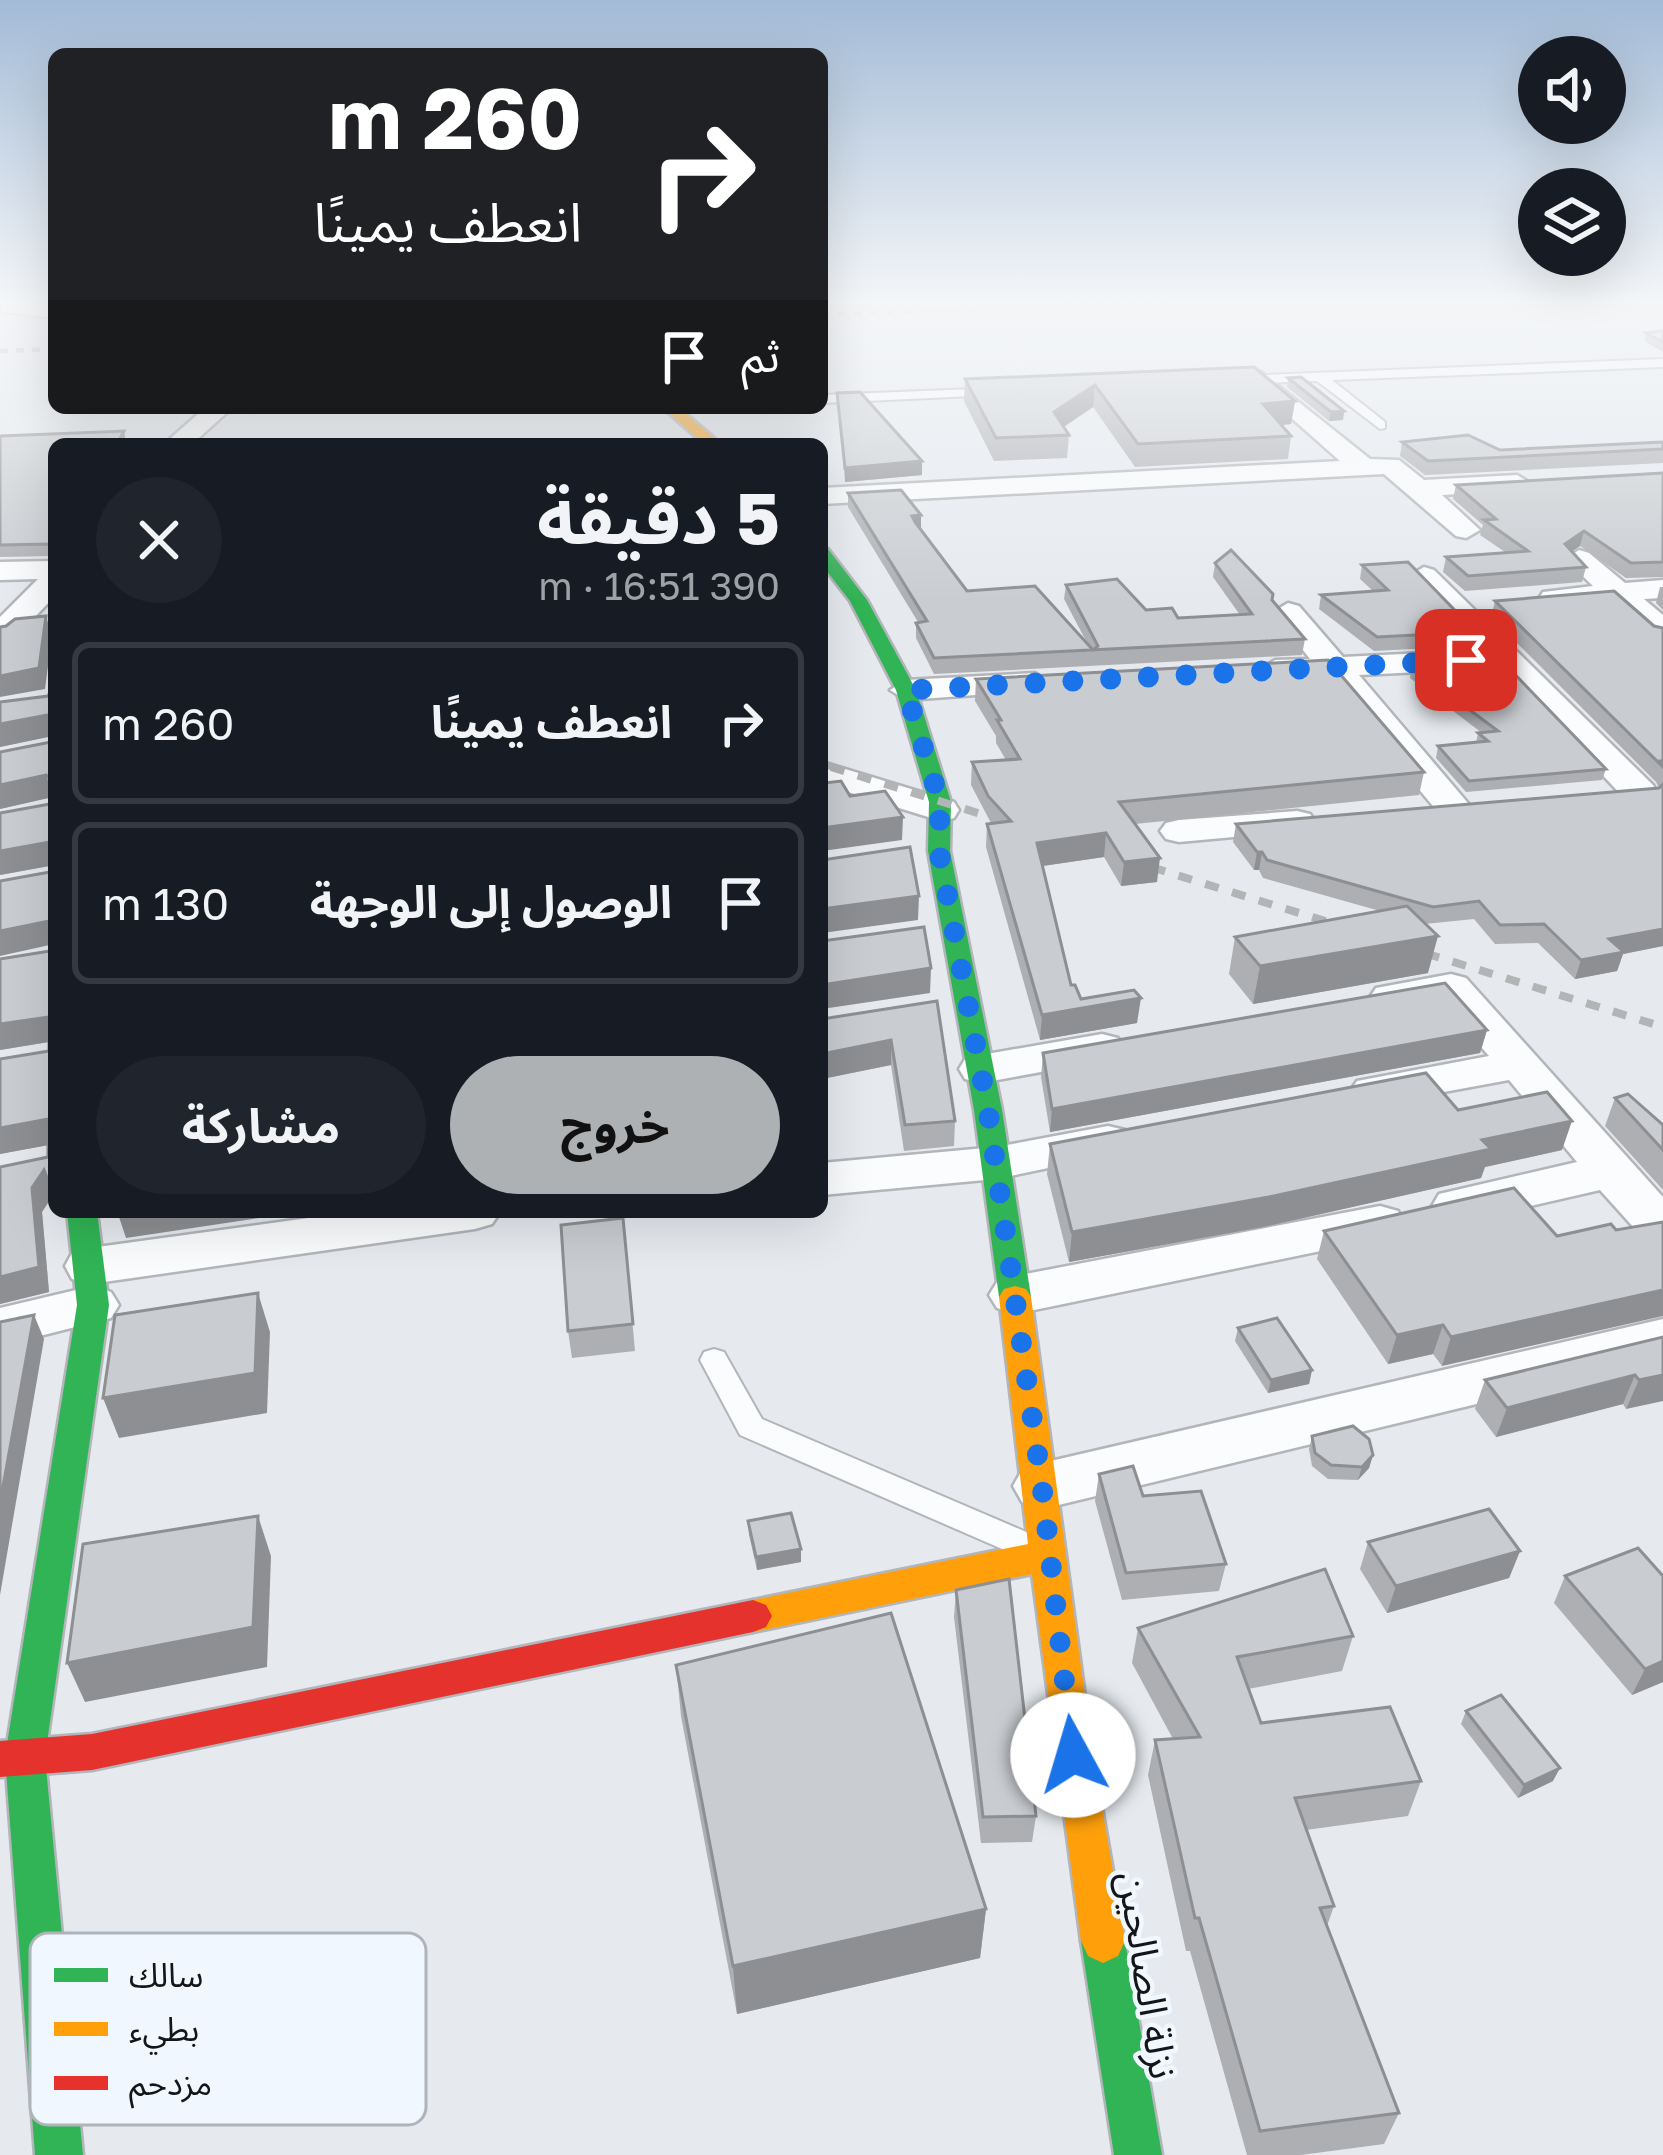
<!DOCTYPE html>
<html lang="ar">
<meta charset="utf-8">
<style>
:root{--surface:#171b24;--page:#20242c;--text:#f1f3f6;--muted:#9ea1a6;--line:#363941;--accent:#aeb1b4}
body{margin:0;font-family:"Golos Text","Noto Sans Arabic",sans-serif;background:var(--page);color:var(--text);direction:rtl;height:100vh;display:flex;flex-direction:column;font-size:45px;white-space:nowrap}
*{box-sizing:border-box;margin:0}
p{font-size:39px;color:var(--muted)}
.icon{flex:none;width:66px;height:66px;fill:none;stroke:currentColor;stroke-width:2;stroke-linecap:round;stroke-linejoin:round}
.map{position:relative;flex:1;overflow:hidden;direction:ltr}
.sheet{position:absolute;left:48px;top:438px;width:780px;height:780px;display:flex;flex-direction:column;background:var(--surface);border-radius:18px;box-shadow:0 12px 48px #0002;direction:rtl}
.sheet>*{flex:none}
.hud{position:absolute;left:48px;top:48px;width:780px;height:366px;border-radius:18px;box-shadow:0 12px 48px #0002;direction:rtl;background:#202124;color:#fff;overflow:hidden}
.tools{position:absolute;left:1518px;top:36px;display:grid;gap:24px}
.tools a{display:grid;place-items:center;width:108px;height:108px;border-radius:50%;background:var(--surface);box-shadow:0 12px 48px #0002;font-size:60px}
.pin{position:absolute;display:grid;place-items:center;width:102px;height:102px;color:#fff;margin:-51px;border-radius:24px;box-shadow:0 6px 18px #0006}
.me{position:absolute;width:132px;margin:-66px;rotate:354deg;stroke-linejoin:round;filter:drop-shadow(0 0 9px #0008)}
.turn{display:flex;align-items:center;gap:42px;height:252px;padding:0 48px;font-size:54px}
.turn .icon{width:156px;height:156px;stroke-width:2.5}
.turn b{display:block;font-size:84px;line-height:102px}
.then{display:flex;align-items:center;height:114px;padding:0 48px;background:#0003;gap:24px;font-size:45px}
.round{display:grid;place-items:center;flex:none;width:126px;height:126px;border-radius:63px;background:var(--page)}
.summary{display:flex;align-items:center;justify-content:space-between;height:204px;padding:0 48px}
h1{font-size:72px;font-weight:700;line-height:90px}
.cta{display:flex;gap:24px;margin-top:auto;padding:24px 48px}
.cta a{flex:1;height:138px;border-radius:72px;background:var(--accent);color:#111;font-size:48px;font-weight:700;line-height:138px;text-align:center}
.cta a+a{background:var(--page);color:var(--text)}
ul{padding:0;list-style:none}
li{display:flex;align-items:center;gap:36px;height:162px;margin:0 24px 18px;padding:0 24px;border:6px solid var(--line);border-radius:18px}
li div{flex:1}
li b{display:block;font-size:45px}
li em{font-style:normal}
.map>svg:first-child{display:block}
</style>
<div class="map">
<svg width="1663" height="2155" viewBox="0 0 1663 2155">
<rect width="100%" height="100%" fill="#e6eaef"/>
<g fill="none" stroke-linecap="round" stroke-linejoin="round">
<g stroke="#b2b5b9" stroke-width="4">
<g id="lane">
<polygon points="1663,359 1663,367 1332,380 1385,422 1385,428 1380,429 1317,381 1240,384 1234,380 1240,376"/>
<polygon points="999,388 1001,391 995,395 822,403 822,395"/>
<polygon points="714,1349 724,1352 762,1419 1031,1534 1036,1543 1031,1552 1020,1556 1009,1552 740,1435 700,1360 704,1352"/>
</g>
</g>
<g stroke="#b2b5b9" stroke-width="5">
<g id="street">
<polygon points="0,300 54,306 54,318 4,312"/>
<polygon points="1261,372 1370,459 1399,460 1424,480 1517,475 1530,483 1517,491 1442,495 1480,530 1466,538 1456,536 1384,474 822,504 822,488 1340,461 1253,384 1249,379"/>
<polygon points="205,408 232,408 192,444 164,444"/>
<polygon points="1579,550 1589,553 1625,583 1663,580 1663,598 1644,599 1663,615 1663,640 1652,638 1611,602 1543,604 1539,598 1543,592 1593,586 1565,559"/>
<polygon points="54,561 54,597 11,642 0,644 0,617 38,579 0,580 0,562"/>
<polygon points="1424,567 1434,570 1653,785 1658,793 1653,801 1627,801 1502,668 1359,675 1473,809 1468,817 1442,817 1326,677 1275,680 1259,670 1275,660 1310,659 1273,612 1288,603 1299,606 1343,657 1483,650 1414,582 1409,576"/>
<polygon points="1035,673 1051,683 1047,690 906,700 890,690 906,680"/>
<polygon points="822,762 954,802 959,810 954,818 941,821 822,784"/>
<polygon points="1297,811 1310,814 1316,822 1310,830 1179,842 1166,839 1160,831 1166,823 1179,820"/>
<polygon points="1451,974 1466,978 1663,1197 1663,1245 1645,1240 1600,1190 1456,1223 1439,1218 1432,1206 1439,1194 1577,1162 1509,1080 1373,1105 1357,1101 1350,1091 1357,1081 1489,1056 1441,1001 1391,1010 1376,1006 1370,997 1376,988"/>
<polygon points="1102,1034 1118,1038 1124,1048 1118,1058 981,1083 965,1079 959,1069 965,1059 981,1055"/>
<polygon points="1108,1126 1125,1130 1131,1141 1125,1152 996,1179 822,1195 822,1163 996,1147"/>
<polygon points="1380,1206 1398,1211 1405,1223 1398,1235 1015,1314 997,1308 989,1295 997,1282 1015,1276"/>
<polygon points="352,1212 500,1212 492,1224 475,1229 90,1284 72,1279 65,1266 72,1253 90,1248"/>
<polygon points="93,1286 111,1292 119,1305 111,1318 0,1346 0,1308"/>
<polygon points="1663,1319 1663,1359 1042,1509 1022,1502 1013,1486 1022,1470 1042,1463"/>
</g>
</g>
<g stroke="#b2b5b9" stroke-width="5">
<g id="fast">
<polygon points="822,548 828,549 867,600 916,690 951,802 950,851 1002,1110 1031,1297 1026,1305 1004,1305 999,1297 974,1110 928,851 929,802 896,690 850,601 822,565"/>
<polygon points="67,1212 97,1212 109,1305 45,1757 83,2155 35,2155 5,1757 77,1305"/>
<polygon points="1103,1919 1118,1926 1125,1941 1162,2155 1114,2155 1081,1941 1088,1926"/>
</g>
</g>
<g stroke="#b2b5b9" stroke-width="5">
<g id="slow">
<polygon points="663,408 679,408 721,444 704,444"/>
<polygon points="1015,1286 1026,1289 1031,1297 1093,1755 1125,1941 1118,1956 1103,1963 1088,1956 1081,1941 1032,1574 753,1632 740,1627 734,1616 740,1605 753,1600 1028,1544 999,1297 1004,1289"/>
</g>
</g>
<g stroke="#b2b5b9" stroke-width="5">
<polygon id="jam" points="753,1600 766,1605 772,1616 766,1627 753,1632 92,1770 0,1777 0,1741 92,1734"/>
</g>
<use href="#lane" fill="#fbfcfd" fill-rule="evenodd"/>
<use href="#street" fill="#fbfcfd" fill-rule="evenodd"/>
<use href="#fast" fill="#30b455" fill-rule="evenodd"/>
<use href="#slow" fill="#ff9f0a" fill-rule="evenodd"/>
<use href="#jam" fill="#e5322d" fill-rule="evenodd"/>
<g stroke="#b3b4b5" stroke-width="4.5" stroke-dasharray="8 8" stroke-linecap="butt">
<polyline points="822,315 1200,300"/>
<polyline points="0,351 54,349"/>
</g>
<polyline stroke="#b3b4b5" stroke-width="6" stroke-dasharray="10 10" stroke-linecap="butt" points="822,764 840,770"/>
<g stroke="#b3b4b5" stroke-width="8" stroke-dasharray="14 14" stroke-linecap="butt">
<polyline points="831,767 1016,825"/>
<polyline points="1125,859 1354,930"/>
<polyline points="1399,945 1663,1027"/>
</g>
</g>
<g fill="#adafb3">
<polygon points="1663,331 1663,352 1644,341 1646,333"/>
<polygon points="1254,367 1295,401 1291,424 1281,425 1291,436 1288,459 1135,467 1093,407 1063,427 1069,435 1067,458 994,461 964,401 965,379"/>
<polygon points="1288,378 1344,411 1343,420 1329,421 1287,387"/>
<polygon points="837,393 922,461 922,475 845,482"/>
<polygon points="0,436 127,443 54,444 54,556 0,557"/>
<polygon points="1402,442 1500,450 1663,442 1663,463 1425,475 1400,456"/>
<polygon points="1663,473 1663,577 1626,578 1580,546 1572,551 1586,567 1582,582 1465,591 1443,572 1446,557 1505,552 1480,535 1483,525 1453,499 1456,485"/>
<polygon points="848,493 967,591 1087,643 1064,599 1066,585 1178,618 1240,615 1213,577 1215,563 1272,600 1305,639 1302,655 934,674 916,638 916,623 918,622 848,507"/>
<polygon points="1362,565 1476,632 1473,646 1374,651 1319,609 1321,595 1373,591 1360,579"/>
<polygon points="1660,587 1663,587 1663,610 1656,603"/>
<polygon points="1495,601 1663,628 1663,946 1623,954 1617,971 1575,979 1538,943 1495,944 1474,919 1425,924 1428,973 1253,1004 1229,974 1235,937 1380,911 1263,878 1259,870 1254,870 1233,842 1236,824 1659,788 1656,782 1491,617"/>
<polygon points="1412,667 1606,769 1602,780 1466,792 1436,758 1438,746 1476,743 1478,733 1482,733 1410,678"/>
<polygon points="976,679 1424,772 1419,795 1135,824 1157,882 1121,886 1104,857 1043,866 1071,985 1081,999 1137,1023 1040,1040 986,847 987,824 991,823 971,785 972,762 1006,760 996,743 996,736 975,701"/>
<polygon points="54,685 54,1196 53,1195 42,1212 49,1292 0,1304 0,1167 48,1157 48,1145 0,1154 0,1059 49,1051 49,1042 0,1050 50,951 50,866 0,875 0,813 50,804 51,797 0,809 51,742 51,736 0,747 0,702 48,696"/>
<polygon points="937,1001 955,1121 954,1146 904,1151 891,1065 822,1079 822,1019"/>
<polygon points="1487,1030 1480,1053 1050,1132 1041,1077 1043,1053"/>
<polygon points="1615,1098 1663,1125 1663,1190 1605,1126"/>
<polygon points="1458,1110 1562,1150 1485,1167 1481,1178 1263,1227 1069,1262 1047,1174 1050,1144"/>
<polygon points="623,1218 635,1351 572,1358 568,1331"/>
<polygon points="1616,1230 1442,1366 1433,1354 1388,1364 1317,1259 1324,1231 1557,1236"/>
<polygon points="1238,1328 1312,1370 1309,1384 1268,1393 1235,1341"/>
<polygon points="1663,1337 1626,1409 1623,1404 1496,1437 1475,1409 1485,1380"/>
<polygon points="1312,1436 1373,1455 1369,1468 1358,1480 1328,1479 1312,1466 1309,1449"/>
<polygon points="1099,1474 1143,1496 1226,1564 1219,1591 1122,1600 1095,1501"/>
<polygon points="748,1521 801,1549 801,1562 757,1570 749,1535"/>
<polygon points="1368,1542 1520,1551 1509,1578 1387,1613 1360,1569"/>
<polygon points="1565,1576 1663,1576 1663,1682 1632,1695 1554,1603"/>
<polygon points="956,1590 1036,1816 1032,1842 981,1843 954,1617"/>
<polygon points="1138,1628 1353,1636 1342,1671 1248,1689 1261,1723 1421,1781 1408,1816 1306,1830 1334,1906 1327,1926 1399,2113 1384,2144 1301,2155 1247,2155 1190,1951 1186,1951 1148,1775 1155,1740 1173,1739 1132,1663"/>
<polygon points="676,1665 986,1909 980,1958 737,2014 681,1716"/>
<polygon points="1466,1711 1553,1781 1518,1798 1461,1724"/>
</g>
<g fill="#8d8f92">
<polygon points="1095,385 1093,407 1052,435 1054,412"/>
<polygon points="1295,401 1291,424 1259,427 1263,404"/>
<polygon points="1344,411 1343,420 1329,421 1331,412"/>
<polygon points="124,431 126,444 117,444"/>
<polygon points="922,461 922,475 845,482 845,468"/>
<polygon points="921,515 921,529 912,516"/>
<polygon points="1584,531 1580,546 1561,559 1565,544"/>
<polygon points="46,616 52,636 45,689 0,697 0,676"/>
<polygon points="47,715 53,736 0,747 0,724"/>
<polygon points="46,775 53,797 0,809 0,785"/>
<polygon points="903,817 902,840 822,851 822,828"/>
<polygon points="1106,833 1104,857 1035,867 1037,843"/>
<polygon points="50,842 54,865 0,875 0,851"/>
<polygon points="1257,852 1262,852 1259,870 1254,870"/>
<polygon points="1160,858 1157,882 1121,886 1124,862"/>
<polygon points="919,896 918,920 822,933 822,909"/>
<polygon points="49,921 54,944 0,956 0,931"/>
<polygon points="1663,929 1663,946 1623,954 1617,971 1575,979 1581,960 1609,939"/>
<polygon points="1438,936 1428,973 1253,1004 1260,966"/>
<polygon points="931,968 930,993 822,1009 822,985"/>
<polygon points="1141,998 1137,1023 1040,1040 1042,1015"/>
<polygon points="49,1017 54,1041 0,1050 0,1024"/>
<polygon points="1487,1030 1480,1053 1050,1132 1052,1109"/>
<polygon points="891,1040 891,1065 822,1079 822,1054"/>
<polygon points="48,1119 54,1144 0,1154 0,1128"/>
<polygon points="1572,1121 1562,1150 1485,1167 1481,1178 1263,1227 1069,1262 1072,1232"/>
<polygon points="44,1170 53,1195 42,1212 49,1292 0,1304 0,1277 32,1188"/>
<polygon points="130,1212 300,1212 126,1238 118,1214"/>
<polygon points="1663,1290 1663,1316 1442,1366 1451,1337"/>
<polygon points="258,1293 270,1332 267,1413 119,1438 103,1398"/>
<polygon points="34,1315 44,1339 0,1595 0,1503"/>
<polygon points="1443,1325 1433,1354 1388,1364 1397,1335"/>
<polygon points="1312,1370 1309,1384 1268,1393 1271,1380"/>
<polygon points="1635,1375 1623,1404 1496,1437 1507,1408"/>
<polygon points="1663,1375 1663,1401 1626,1409 1639,1380"/>
<polygon points="1373,1455 1369,1468 1358,1480 1362,1467"/>
<polygon points="258,1516 271,1556 267,1667 85,1702 67,1663"/>
<polygon points="801,1549 801,1562 757,1570 756,1557"/>
<polygon points="1520,1551 1509,1578 1387,1613 1396,1586"/>
<polygon points="1663,1661 1663,1682 1632,1695 1645,1669"/>
<polygon points="1560,1768 1553,1781 1518,1798 1524,1785"/>
<polygon points="986,1909 980,1958 737,2014 733,1966"/>
</g>
<g fill="#c9ccd0" stroke="#8d8f92" stroke-width="3">
<polygon points="1663,331 1663,342 1646,333"/>
<polygon points="1254,367 1295,401 1263,404 1291,436 1138,444 1095,385 1054,412 1069,435 996,438 965,379"/>
<polygon points="1301,377 1344,411 1331,412 1288,378"/>
<polygon points="860,392 922,461 845,468 837,393"/>
<polygon points="124,431 117,444 54,444 54,546 50,544 0,545 0,436"/>
<polygon points="1468,435 1500,450 1663,442 1663,449 1428,461 1402,442"/>
<polygon points="1663,473 1663,562 1631,563 1584,531 1565,544 1586,567 1468,576 1446,557 1528,551 1484,520 1496,519 1456,485"/>
<polygon points="901,490 921,515 912,516 915,522 967,591 1035,586 1093,650 1098,646 1066,585 1117,579 1146,610 1172,608 1178,618 1252,614 1215,563 1231,550 1273,594 1272,600 1305,639 934,658 916,623 927,621 848,493"/>
<polygon points="1408,562 1476,632 1377,637 1321,595 1388,590 1362,565"/>
<polygon points="1614,591 1654,626 1663,628 1663,761 1659,761 1663,765 1663,767 1495,601"/>
<polygon points="46,616 39,668 0,676 0,627 6,626 15,619"/>
<polygon points="1328,660 1424,772 1119,802 1160,858 1124,862 1106,833 1037,843 1071,985 1075,985 1081,999 1134,990 1141,998 1042,1015 987,824 1011,821 988,796 972,762 1020,759 997,720 1001,720 976,679"/>
<polygon points="1503,662 1606,769 1469,781 1438,746 1488,741 1478,733 1498,731 1412,667"/>
<polygon points="54,685 54,1183 49,1183 44,1170 32,1188 39,1267 0,1277 0,1167 48,1157 48,1119 0,1128 0,1059 49,1051 49,1017 0,1024 0,959 50,951 49,921 0,931 0,881 50,872 50,842 0,851 0,813 50,804 52,779 46,775 0,785 0,752 51,742 52,719 47,715 0,724 0,702 48,696"/>
<polygon points="822,778 825,783 841,781 850,796 885,791 903,817 822,828"/>
<polygon points="1663,784 1663,929 1609,939 1624,952 1581,960 1544,924 1500,925 1479,901 1433,907 1267,860 1262,852 1257,852 1236,824 1659,788"/>
<polygon points="910,847 919,896 822,909 822,860"/>
<polygon points="1407,906 1438,936 1260,966 1235,937"/>
<polygon points="924,927 931,968 822,985 822,941"/>
<polygon points="1445,983 1487,1030 1052,1109 1043,1053"/>
<polygon points="937,1001 955,1121 905,1125 891,1040 822,1054 822,1019"/>
<polygon points="1426,1073 1458,1110 1547,1092 1572,1121 1482,1140 1491,1149 1269,1197 1072,1232 1050,1144"/>
<polygon points="1628,1094 1663,1125 1663,1150 1615,1098"/>
<polygon points="1514,1188 1557,1236 1611,1224 1616,1230 1663,1222 1663,1290 1451,1337 1443,1325 1397,1335 1324,1231"/>
<polygon points="623,1218 633,1324 568,1331 561,1225"/>
<polygon points="258,1293 255,1373 103,1398 115,1315"/>
<polygon points="34,1315 0,1503 0,1322"/>
<polygon points="1277,1318 1312,1370 1271,1380 1238,1328"/>
<polygon points="1663,1337 1663,1375 1639,1380 1635,1375 1507,1408 1485,1380"/>
<polygon points="1353,1426 1369,1439 1373,1455 1362,1467 1331,1465 1315,1453 1312,1436"/>
<polygon points="1133,1466 1143,1496 1201,1491 1226,1564 1126,1573 1099,1474"/>
<polygon points="1489,1509 1520,1551 1396,1586 1368,1542"/>
<polygon points="791,1513 801,1549 756,1557 748,1521"/>
<polygon points="258,1516 253,1627 67,1663 83,1544"/>
<polygon points="1638,1548 1663,1576 1663,1661 1645,1669 1565,1576"/>
<polygon points="1325,1569 1353,1636 1237,1657 1261,1723 1390,1707 1421,1781 1295,1798 1334,1906 1320,1908 1399,2113 1260,2131 1199,1918 1195,1918 1155,1740 1200,1737 1138,1628"/>
<polygon points="1009,1579 1036,1816 983,1817 956,1590"/>
<polygon points="891,1613 986,1909 733,1966 676,1665"/>
<polygon points="1501,1695 1560,1768 1524,1785 1466,1711"/>
</g>
<linearGradient id="sky" x2="0" y2="1"><stop stop-color="#a3bbd6"/><stop offset="0.5" stop-color="#f4f6f8"/><stop offset="1" stop-color="#f4f6f8" stop-opacity="0"/></linearGradient>
<rect width="1663" height="601" fill="url(#sky)"/>
<g fill="none" stroke-linecap="round" stroke-linejoin="round">
<polyline stroke="#1a73e8" stroke-width="21" stroke-dasharray="0 37.8" points="1073,1755 1042,1486 988,1110 939,851 940,802 906,690 1466,660"/>
</g>
<g text-anchor="middle" stroke-width="9" stroke-linejoin="round" paint-order="stroke">
<g font-size="39" fill="#131619" stroke="#f1f7fe">
<text transform="translate(1148 1975) rotate(81)" y="14">نزلة الصالحين</text>
</g>
</g>
<rect x="30" y="1933" width="396" height="192" rx="18" fill="#f1f7fe" stroke="#aeb4b9" stroke-width="3"/>
<rect x="54" y="1968" width="54" height="14" fill="#30b455"/>
<rect x="54" y="2022" width="54" height="14" fill="#ff9f0a"/>
<rect x="54" y="2076" width="54" height="14" fill="#e5322d"/>
<g font-size="33" fill="#131619">
<text x="129" y="1987">سالك</text>
<text x="129" y="2041">بطيء</text>
<text x="129" y="2095">مزدحم</text>
</g>
</svg>
<div class="tools">
<a><svg class="icon" aria-label="sound" viewBox="0 0 24 24"><path d="M4 9h4l5-4v14l-5-4H4zM17 9q2 3 0 6"/></svg></a>
<a><svg class="icon" aria-label="layers" viewBox="0 0 24 24"><path d="M12 4l9 5-9 5-9-5zM3 14l9 5 9-5"/></svg></a>
</div>
<div class="pin" style="left:1466px;top:660px;background:#d93025"><svg class="icon" aria-label="arrive" viewBox="0 0 24 24"><path d="M6 21V4h12l-3 4 3 4H6"/></svg></div>
<svg class="me" style="left:1073px;top:1755px" viewBox="-20 -20 40 40"><circle r="19" fill="#fff"/><path d="M0-13L10 11 0 6-10 11z" fill="#1a73e8"/></svg>
<div class="hud">
<div class="turn"><svg class="icon" aria-label="right" viewBox="0 0 24 24"><path d="M7 20v-9h11M14 6l5 5-5 5"/></svg><div><b>260 m</b>انعطف يمينًا</div></div>
<div class="then">ثم<svg class="icon" aria-label="arrive" viewBox="0 0 24 24"><path d="M6 21V4h12l-3 4 3 4H6"/></svg></div>
</div>
<section class="sheet">
<div class="summary"><div><h1>5 دقيقة</h1><p>390 m · 16:51</p></div><a class="round"><svg class="icon" aria-label="close" viewBox="0 0 24 24"><path d="M6 6l12 12M18 6L6 18"/></svg></a></div>
<ul>
<li><svg class="icon" aria-label="right" viewBox="0 0 24 24"><path d="M7 20v-9h11M14 6l5 5-5 5"/></svg><div><b>انعطف يمينًا</b></div><em>260 m</em></li>
<li><svg class="icon" aria-label="arrive" viewBox="0 0 24 24"><path d="M6 21V4h12l-3 4 3 4H6"/></svg><div><b>الوصول إلى الوجهة</b></div><em>130 m</em></li>
</ul>
<div class="cta"><a>خروج</a><a>مشاركة</a></div>
</section>
</div>
